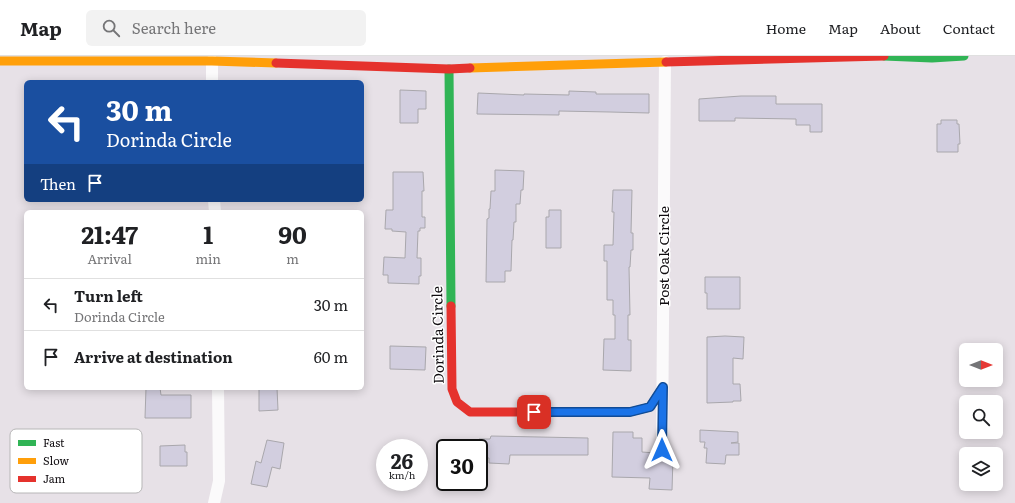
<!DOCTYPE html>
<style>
:root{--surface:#fff;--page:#f2f2f2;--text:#202124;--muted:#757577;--line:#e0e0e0}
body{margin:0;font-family:Literata,serif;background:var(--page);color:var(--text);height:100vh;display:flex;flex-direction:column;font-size:15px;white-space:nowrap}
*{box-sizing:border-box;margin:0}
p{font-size:13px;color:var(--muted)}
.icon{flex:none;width:22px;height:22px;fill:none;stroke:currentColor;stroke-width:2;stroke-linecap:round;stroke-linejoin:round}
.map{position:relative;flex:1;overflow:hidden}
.details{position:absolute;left:24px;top:154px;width:340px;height:180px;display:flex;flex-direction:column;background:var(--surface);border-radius:6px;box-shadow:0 2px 10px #0003}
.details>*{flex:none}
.hud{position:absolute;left:24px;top:24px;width:340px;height:122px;border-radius:6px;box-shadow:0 2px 10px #0003;background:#1a4fa0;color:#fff;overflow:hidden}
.needle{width:26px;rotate:90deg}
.buttons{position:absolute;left:959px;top:287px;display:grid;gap:8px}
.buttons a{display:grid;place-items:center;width:44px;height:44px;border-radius:6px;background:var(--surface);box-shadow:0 2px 10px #0003;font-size:20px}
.speed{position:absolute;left:376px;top:383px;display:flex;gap:8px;font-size:20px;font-weight:700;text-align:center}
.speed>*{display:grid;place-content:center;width:52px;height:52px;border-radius:50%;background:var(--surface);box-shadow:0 2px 10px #0003;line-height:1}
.speed small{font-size:10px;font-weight:400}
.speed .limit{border:2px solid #111;border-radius:6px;background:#fff;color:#111}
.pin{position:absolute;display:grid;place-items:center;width:34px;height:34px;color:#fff;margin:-17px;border-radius:8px;box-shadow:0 2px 6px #0006}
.me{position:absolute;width:44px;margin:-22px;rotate:0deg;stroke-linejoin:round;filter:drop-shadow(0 0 3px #0008)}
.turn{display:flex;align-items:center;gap:14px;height:84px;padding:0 16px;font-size:18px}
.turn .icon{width:52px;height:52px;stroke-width:2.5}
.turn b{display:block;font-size:28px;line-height:34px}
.then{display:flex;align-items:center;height:38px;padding:0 16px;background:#0003;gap:8px;font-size:15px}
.eta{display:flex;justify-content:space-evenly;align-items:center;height:68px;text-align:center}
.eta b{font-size:24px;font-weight:700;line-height:28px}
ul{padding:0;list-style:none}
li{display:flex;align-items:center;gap:12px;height:52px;padding:0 16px;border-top:1px solid var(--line)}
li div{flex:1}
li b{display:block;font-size:15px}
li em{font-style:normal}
header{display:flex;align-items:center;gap:24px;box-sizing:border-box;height:56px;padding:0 20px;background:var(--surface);border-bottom:1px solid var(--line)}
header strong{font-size:19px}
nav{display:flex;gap:22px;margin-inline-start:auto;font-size:14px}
.search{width:280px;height:36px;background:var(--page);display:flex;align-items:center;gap:10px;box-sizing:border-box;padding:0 14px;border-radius:6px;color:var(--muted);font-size:15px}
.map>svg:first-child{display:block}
</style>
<header>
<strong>Map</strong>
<div class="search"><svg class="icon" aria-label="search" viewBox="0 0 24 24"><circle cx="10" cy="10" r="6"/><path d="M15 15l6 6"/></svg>Search here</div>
<nav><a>Home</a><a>Map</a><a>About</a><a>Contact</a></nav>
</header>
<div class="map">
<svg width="1015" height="447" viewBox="0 0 1015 447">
<rect width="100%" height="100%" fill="#e7e1e7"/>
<g fill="#d2cedf" stroke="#a9a7ac">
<polygon points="400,34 426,35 426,53 418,53 418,67 400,67"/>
<polygon points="569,35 596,36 596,38 649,38 649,57 610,56 559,55 559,59 477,58 478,37 524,39 524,38 569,39"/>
<polygon points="741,40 776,40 776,48 822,48 822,76 810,76 810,69 796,69 796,63 735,62 735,65 699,65 699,43"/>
<polygon points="941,64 957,64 957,68 959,68 960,88 958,88 958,96 937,96 937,68 941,68"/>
<polygon points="495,114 524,115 523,134 521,134 520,148 516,148 516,166 514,166 513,184 512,184 511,215 505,215 505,226 486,226 487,163 489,162 489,153 490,153 491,135 495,135"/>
<polygon points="393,116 423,116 424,135 422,135 422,161 425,161 425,172 420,172 420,175 418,175 417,202 421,202 421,220 419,220 419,228 388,227 388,219 383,219 384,201 405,202 406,176 392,175 392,173 385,173 386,154 393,154"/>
<polygon points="613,134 632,134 631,177 633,177 633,194 631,194 630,211 629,211 630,259 628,259 628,284 631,284 631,315 603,314 604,283 615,283 615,259 613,259 613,244 607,244 607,205 604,205 604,189 613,189 614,156 612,156"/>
<polygon points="549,154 561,154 561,192 546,192 546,161 549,161"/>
<polygon points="705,221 740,221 740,253 707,253 707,237 705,237"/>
<polygon points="725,280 744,281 743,303 733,302 733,328 740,328 741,345 733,345 733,346 707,347 707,281"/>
<polygon points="390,290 426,291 425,314 390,313"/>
<polygon points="146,332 160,332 161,339 191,339 191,362 145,362"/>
<polygon points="259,332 277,332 278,354 259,355"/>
<polygon points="700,374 738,376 738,386 731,387 739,387 739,399 726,399 725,408 706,407 707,392 704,392 705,386 700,386"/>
<polygon points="613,376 633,376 633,382 642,382 642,396 655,397 659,401 673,402 672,434 649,433 650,422 612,421"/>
<polygon points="491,380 588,382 588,399 510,399 509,408 489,407 489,402 479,402 479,383 490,383"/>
<polygon points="267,384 284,387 280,413 272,411 267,431 251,428 256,405 261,407"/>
<polygon points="185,389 185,396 187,396 187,410 160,410 160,390"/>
</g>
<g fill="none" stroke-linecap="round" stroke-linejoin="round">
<g stroke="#fbfafb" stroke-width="12">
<polyline points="212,5 212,26"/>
<polyline points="214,144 215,156"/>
<polyline points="662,394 665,6"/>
<polyline points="214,447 219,425 218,332"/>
</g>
<g stroke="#30b455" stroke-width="9">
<polyline points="884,0 932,2 964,0"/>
<polyline points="449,13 451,250"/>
<polyline points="604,356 630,356 650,351 663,331"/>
</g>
<g stroke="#ff9f0a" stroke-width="9">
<polyline points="0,5 212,5 276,7"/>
<polyline points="470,12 666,6"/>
</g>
<g stroke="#e5322d" stroke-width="9">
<polyline points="666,6 884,0"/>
<polyline points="276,7 449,13 470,12"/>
<polyline points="451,250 452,333 457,346 470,356 604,356"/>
</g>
</g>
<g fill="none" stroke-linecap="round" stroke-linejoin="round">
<g stroke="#114b97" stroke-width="10">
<polyline id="route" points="534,356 630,356 650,351 663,331 662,394"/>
</g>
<use href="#route" stroke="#1a73e8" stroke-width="7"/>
</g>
<g text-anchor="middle" stroke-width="3" stroke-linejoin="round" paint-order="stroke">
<g font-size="14" fill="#100c10" stroke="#fff">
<text transform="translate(664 200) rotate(-90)" y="5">Post Oak Circle</text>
<text transform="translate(438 279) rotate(-91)" y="5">Dorinda Circle</text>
</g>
</g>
<rect x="10" y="373" width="132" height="64" rx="6" fill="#fff" stroke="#b7b6b7" stroke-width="1"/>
<rect x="18" y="384" width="18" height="6" fill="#30b455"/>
<rect x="18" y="402" width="18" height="6" fill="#ff9f0a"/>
<rect x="18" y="420" width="18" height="6" fill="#e5322d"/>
<g font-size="11" fill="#100c10">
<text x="43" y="391">Fast</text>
<text x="43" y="409">Slow</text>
<text x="43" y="427">Jam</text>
</g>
</svg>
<div class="buttons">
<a><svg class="needle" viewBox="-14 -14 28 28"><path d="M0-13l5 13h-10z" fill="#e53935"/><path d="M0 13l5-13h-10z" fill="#757577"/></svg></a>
<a><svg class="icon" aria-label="search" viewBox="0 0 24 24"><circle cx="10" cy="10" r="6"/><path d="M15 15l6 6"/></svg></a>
<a><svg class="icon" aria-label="layers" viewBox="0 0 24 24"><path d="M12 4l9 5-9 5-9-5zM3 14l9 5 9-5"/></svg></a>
</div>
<div class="speed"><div>26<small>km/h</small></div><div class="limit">30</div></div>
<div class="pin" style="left:534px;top:356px;background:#d93025"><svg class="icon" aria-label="arrive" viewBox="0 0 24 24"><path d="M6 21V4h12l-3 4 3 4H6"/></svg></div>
<svg class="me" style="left:662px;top:394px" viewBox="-20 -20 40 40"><path d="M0-17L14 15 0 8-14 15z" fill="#1a73e8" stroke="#fff" stroke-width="4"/></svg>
<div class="hud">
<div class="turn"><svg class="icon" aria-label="left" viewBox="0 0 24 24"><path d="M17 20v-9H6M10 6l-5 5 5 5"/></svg><div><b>30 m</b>Dorinda Circle</div></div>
<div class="then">Then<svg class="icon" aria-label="arrive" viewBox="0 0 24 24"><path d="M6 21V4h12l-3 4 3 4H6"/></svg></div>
</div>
<section class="details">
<div class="eta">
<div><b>21:47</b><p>Arrival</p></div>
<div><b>1</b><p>min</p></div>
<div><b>90</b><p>m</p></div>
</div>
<ul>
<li><svg class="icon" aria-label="left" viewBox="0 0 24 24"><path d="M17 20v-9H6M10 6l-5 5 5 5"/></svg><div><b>Turn left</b><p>Dorinda Circle</p></div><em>30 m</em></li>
<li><svg class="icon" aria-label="arrive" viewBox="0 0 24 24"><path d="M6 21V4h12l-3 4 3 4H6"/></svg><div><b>Arrive at destination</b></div><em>60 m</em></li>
</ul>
</section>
</div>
